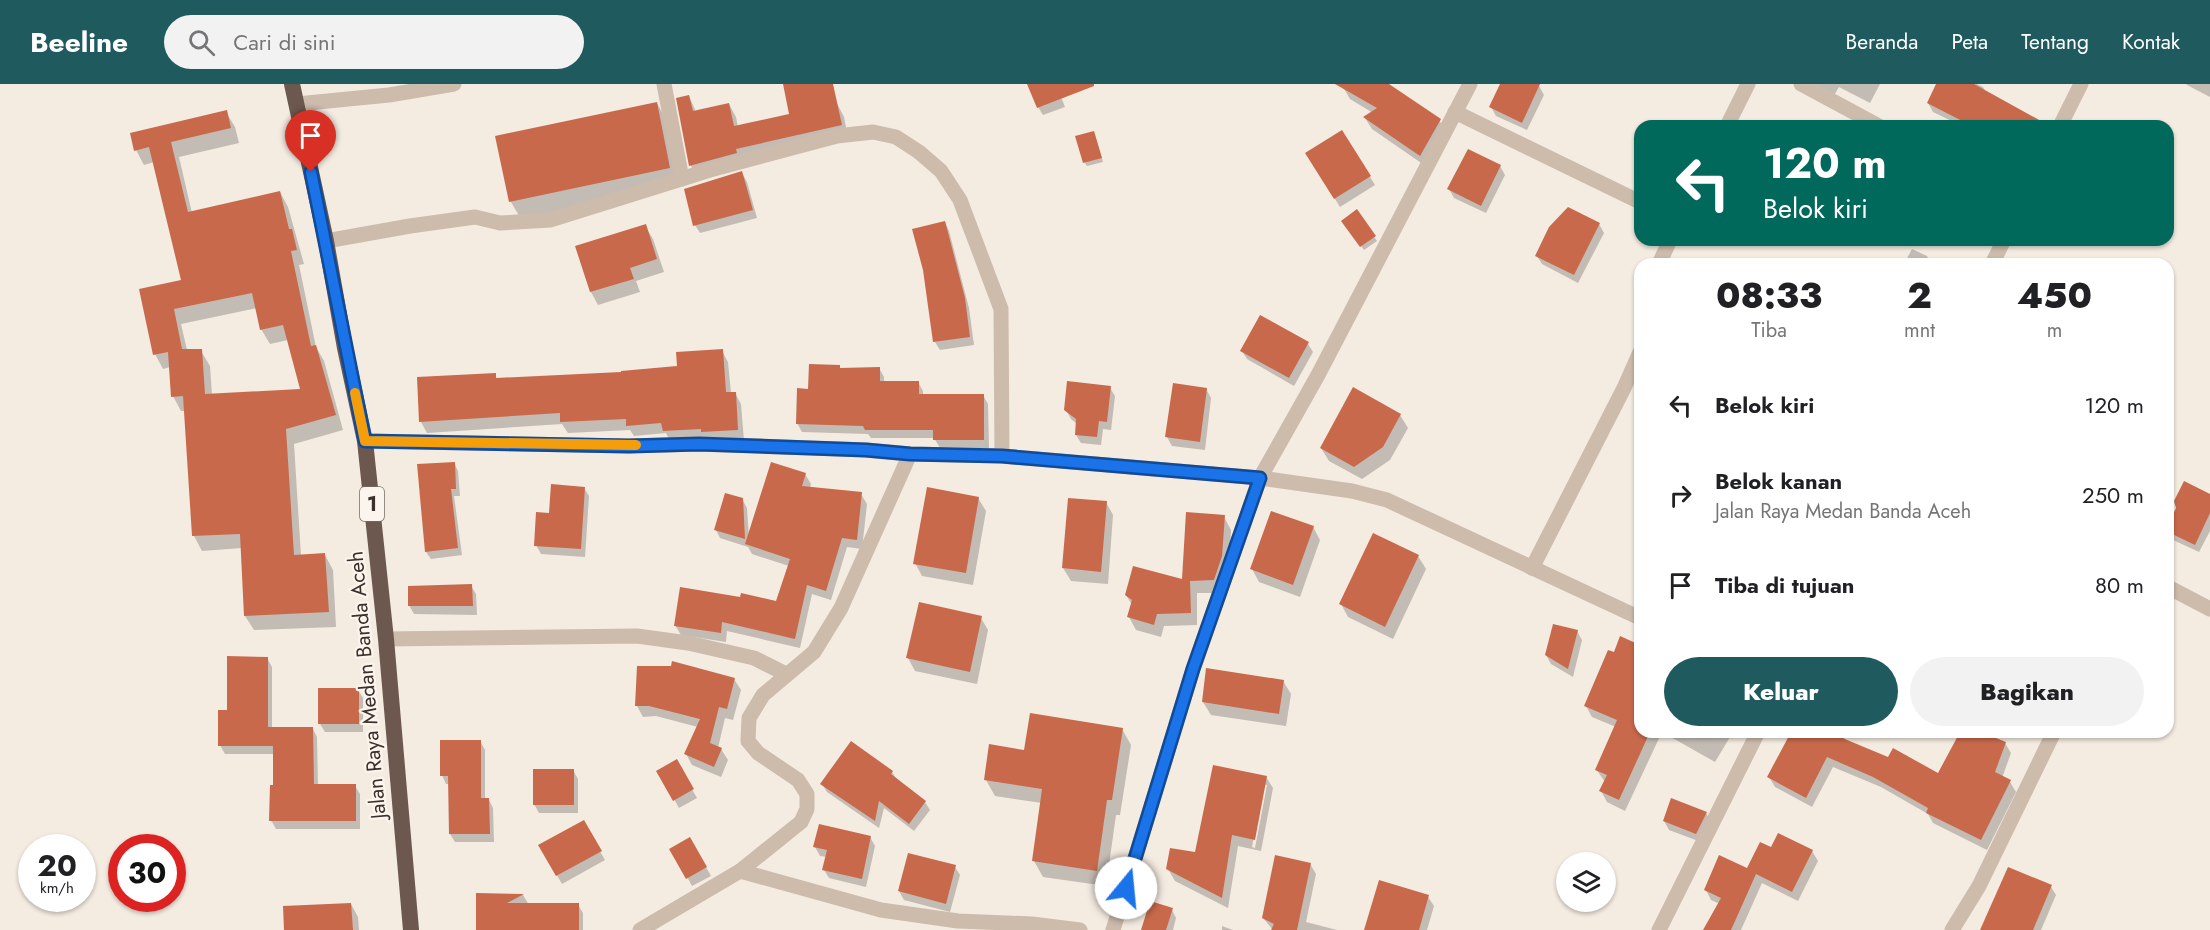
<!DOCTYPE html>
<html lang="id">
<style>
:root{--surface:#fff;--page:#f2f2f2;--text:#202124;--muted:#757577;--accent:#1f5a5e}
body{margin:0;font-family:Jost,sans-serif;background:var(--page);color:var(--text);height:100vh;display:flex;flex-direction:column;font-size:22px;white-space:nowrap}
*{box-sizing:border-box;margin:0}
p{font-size:20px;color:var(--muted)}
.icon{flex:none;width:33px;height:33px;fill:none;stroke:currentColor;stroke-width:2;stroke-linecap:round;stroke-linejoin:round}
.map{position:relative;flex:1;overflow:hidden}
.details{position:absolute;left:1634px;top:174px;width:540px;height:480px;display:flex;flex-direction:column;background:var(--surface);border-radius:18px;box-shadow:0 2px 4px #0004}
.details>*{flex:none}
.top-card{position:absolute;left:1634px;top:36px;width:540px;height:126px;border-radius:18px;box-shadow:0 2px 4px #0004;background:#00695c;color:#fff;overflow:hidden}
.fabs{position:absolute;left:1556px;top:768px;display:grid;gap:12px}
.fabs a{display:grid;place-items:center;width:60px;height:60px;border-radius:50%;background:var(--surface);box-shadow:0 2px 4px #0004;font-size:30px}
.speed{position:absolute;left:18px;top:750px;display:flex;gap:12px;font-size:30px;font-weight:700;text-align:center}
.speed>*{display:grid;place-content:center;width:78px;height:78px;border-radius:50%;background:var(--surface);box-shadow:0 2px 4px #0004;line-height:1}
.speed small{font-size:15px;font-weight:400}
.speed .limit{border:9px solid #d22;background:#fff;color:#111}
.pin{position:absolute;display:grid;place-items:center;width:51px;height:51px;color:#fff;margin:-62px -26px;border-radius:50% 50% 50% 0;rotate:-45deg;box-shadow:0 0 6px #0007}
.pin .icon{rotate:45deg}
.me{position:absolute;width:66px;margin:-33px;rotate:17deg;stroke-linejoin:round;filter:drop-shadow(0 0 4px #0008)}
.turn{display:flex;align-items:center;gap:21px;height:126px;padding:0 30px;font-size:27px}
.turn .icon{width:78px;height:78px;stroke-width:2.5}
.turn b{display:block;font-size:42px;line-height:51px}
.eta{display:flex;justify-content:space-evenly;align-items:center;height:102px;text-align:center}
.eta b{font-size:36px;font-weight:800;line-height:42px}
.button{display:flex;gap:12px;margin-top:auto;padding:12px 30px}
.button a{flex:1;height:69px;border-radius:36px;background:var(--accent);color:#fff;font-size:24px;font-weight:800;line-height:69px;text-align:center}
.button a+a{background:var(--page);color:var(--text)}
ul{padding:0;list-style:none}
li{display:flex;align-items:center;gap:18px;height:90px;padding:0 30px}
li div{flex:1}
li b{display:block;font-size:22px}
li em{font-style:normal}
header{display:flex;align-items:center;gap:36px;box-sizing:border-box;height:84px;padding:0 30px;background:var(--accent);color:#fff}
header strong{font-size:28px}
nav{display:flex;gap:33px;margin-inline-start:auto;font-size:21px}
.search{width:420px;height:54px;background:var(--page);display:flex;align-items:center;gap:15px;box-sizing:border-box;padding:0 21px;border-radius:33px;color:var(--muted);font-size:22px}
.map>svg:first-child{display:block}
</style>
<header>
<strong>Beeline</strong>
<div class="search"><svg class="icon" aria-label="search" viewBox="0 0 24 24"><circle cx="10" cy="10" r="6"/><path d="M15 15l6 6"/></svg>Cari di sini</div>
<nav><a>Beranda</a><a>Peta</a><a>Tentang</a><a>Kontak</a></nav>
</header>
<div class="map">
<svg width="2210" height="846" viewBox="0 0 2210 846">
<rect width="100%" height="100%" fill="#f4ebe1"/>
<g fill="#0003" fill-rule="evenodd">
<polygon points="785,0 827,0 844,33 848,54 698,94 691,82 678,15 689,12 696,28 729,20 736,33 738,43 791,31"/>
<polygon points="1056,0 1065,23 1043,31 1038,23"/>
<polygon points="1345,0 1387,0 1439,36 1446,48 1427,83 1372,45 1365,34 1373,29 1350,15 1343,3"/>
<polygon points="1502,0 1533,0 1539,2 1544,11 1527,46 1496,32 1491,23"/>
<polygon points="1808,0 1880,0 1870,19 1839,3 1833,13"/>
<polygon points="1938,0 1977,0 1983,3 1986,8 2043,42 1962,42 1933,28 1928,19"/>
<polygon points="2186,0 2210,0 2210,13 2187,1"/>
<polygon points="657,19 666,36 679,101 521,135 511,118 497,54"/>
<path d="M 226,28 L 235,43 L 239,59 L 179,73 L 192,129 L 280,108 L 288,123 L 304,180 L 299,181 L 316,263 L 324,277 L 343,346 L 294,360 L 301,472 L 325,471 L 333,486 L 336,543 L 254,546 L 245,532 L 242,464 L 202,467 L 194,452 L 186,327 L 181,327 L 173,312 L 170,283 L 163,285 L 155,270 L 183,198 L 154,78 L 144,81 L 136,66 ZM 257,224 L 261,245 L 270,260 L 288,256 L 302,307 L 212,311 L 210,282 L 201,267 L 187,266 L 181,240 Z"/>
<polygon points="1094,48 1103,78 1087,82 1085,79"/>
<polygon points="1342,48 1375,101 1340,123 1312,78"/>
<polygon points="1500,82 1505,91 1486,129 1454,114 1449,105"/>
<polygon points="742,89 747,98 757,134 700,149 695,141"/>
<polygon points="1356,127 1377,157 1364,166 1345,141"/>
<polygon points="945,138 949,147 969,224 974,261 940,266 935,258"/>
<polygon points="1599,140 1604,149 1578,199 1542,180 1537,172"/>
<polygon points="645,142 653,155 664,188 636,197 640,208 598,221 591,208 577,163"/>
<polygon points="1912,165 1927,172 1931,180 1904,180"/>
<polygon points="1308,260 1313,268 1294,302 1247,275 1242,267"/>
<polygon points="722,267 728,278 731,309 735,309 741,320 744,357 670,357 666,349 634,352 630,346 568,349 562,340 427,349 421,338 418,295 495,291 498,296 623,290 678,283"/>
<polygon points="839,283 841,285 879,284 884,293 884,298 918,298 923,307 923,312 983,311 988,320 989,364 940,364 934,354 871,354 868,350 802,348 797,339 809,306"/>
<polygon points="1110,304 1115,312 1111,346 1103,345 1101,361 1081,359 1076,351 1077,340 1071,335 1066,326"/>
<polygon points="1206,305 1211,314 1205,366 1172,362 1167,353"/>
<polygon points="1400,331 1408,344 1390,376 1362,395 1329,377 1321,364"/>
<polygon points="454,379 458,387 460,412 454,412 462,471 431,475 426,468"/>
<polygon points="805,390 811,400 810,404 861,410 867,420 862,465 847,463 831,516 812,510 800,564 727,547 726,558 681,551 675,541 777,519 789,482 752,470 748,463 720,454 716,446 742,415 747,424 749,454"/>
<polygon points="2189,401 2210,412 2210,447 2199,468 2171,455 2168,448"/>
<polygon points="584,404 589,412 585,473 541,470 536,461"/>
<polygon points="978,414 986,427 973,501 922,492 915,479"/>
<polygon points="1069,415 1106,418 1113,431 1108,500 1071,497 1063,484"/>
<polygon points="1224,433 1231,446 1229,485 1221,509 1197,509 1197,541 1164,542 1161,553 1136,546 1129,533 1132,521 1126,511 1183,497"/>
<polygon points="1313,443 1320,456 1300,513 1259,498 1252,485"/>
<polygon points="1418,472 1426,485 1393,555 1348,533 1341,520"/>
<polygon points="471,502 476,510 477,531 414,530 409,521"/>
<polygon points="981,534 988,546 977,600 915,587 908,574"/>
<polygon points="1577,547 1582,556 1573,593 1551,580 1546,571"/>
<polygon points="1615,570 1640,648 1733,648 1715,678 1662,648 1625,727 1607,718 1601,707 1605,698 1596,685 1616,643 1592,633 1586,622"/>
<polygon points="267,574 272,583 272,645 313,645 317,653 318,702 355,702 360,710 360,745 276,745 271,736 274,702 274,670 225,670 220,661 229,627"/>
<polygon points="638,583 734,595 741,606 733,636 725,634 718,664 721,665 728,676 721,693 692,681 686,670 698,643 656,632 643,633 637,622"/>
<polygon points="1283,597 1291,610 1286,642 1211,631 1203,618"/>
<polygon points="358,606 363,614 363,648 325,648 320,640"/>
<polygon points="1122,645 1131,661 1120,731 1116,731 1106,802 1043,793 1034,777 1042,719 995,712 986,696 1025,667"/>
<polygon points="1805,648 1847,648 1844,656 1889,675 1939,691 1961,648 1981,648 2005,659 2011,669 2002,694 2010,698 2016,708 1987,766 1933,739 1928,730 1881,703 1833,683 1812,723 1775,703 1769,693"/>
<polygon points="480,657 485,666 485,716 489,716 493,724 494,758 455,758 450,750 450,700 446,700 442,691"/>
<polygon points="676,677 697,714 679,724 658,687"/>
<polygon points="573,686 578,695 578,729 539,729 534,720"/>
<polygon points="892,688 897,696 925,718 930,726 914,747 884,724 879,744 827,708 822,700"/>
<path d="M 1266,693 L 1273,704 L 1261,767 L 1238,762 L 1228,824 L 1175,797 L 1168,785 L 1197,770 ZM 1264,701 L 1267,701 L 1255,764 L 1252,763 Z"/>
<polygon points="1706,729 1711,738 1701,758 1669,746 1664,737"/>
<polygon points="583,738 605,776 562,800 540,762"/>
<polygon points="870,753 875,762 866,803 829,794 824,786 827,773 820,772 815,763"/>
<polygon points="690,755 711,792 692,802 672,765"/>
<polygon points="1772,765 1812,767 1818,777 1798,817 1762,799 1741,846 1705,846 1720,820 1711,816 1706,806 1748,786"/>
<polygon points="1310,780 1316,790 1306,838 1337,846 1273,846 1263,834"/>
<polygon points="955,783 960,791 950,828 904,816 899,807"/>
<polygon points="2051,803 2056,811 2041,846 1981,846"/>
<polygon points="478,811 523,811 529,821 578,821 583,829 583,846 478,846"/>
<polygon points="1428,813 1434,822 1427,846 1365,846"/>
<polygon points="351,820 358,833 359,846 286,846"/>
<polygon points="1172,826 1176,834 1173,846 1143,846"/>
<polygon points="1222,842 1233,846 1222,846"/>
</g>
<g fill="#c8694b" fill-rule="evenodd">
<polygon points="783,0 833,0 842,41 736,65 737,69 689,82 676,14 689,11 693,27 729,19 734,42 789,30"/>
<polygon points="1027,0 1094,0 1094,2 1037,24"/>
<polygon points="1335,0 1389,0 1441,35 1420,72 1363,33 1377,24"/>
<polygon points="1500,0 1540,0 1522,39 1489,23"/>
<polygon points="1936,0 1974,0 2050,42 1972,42 1927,19"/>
<polygon points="657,18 670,84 509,118 495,52"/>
<path d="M 227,26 L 231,44 L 171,58 L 188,128 L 280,107 L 289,145 L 292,145 L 297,166 L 291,167 L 311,262 L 316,261 L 336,331 L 286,345 L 294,471 L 325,469 L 329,528 L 244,532 L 240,450 L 192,452 L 183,312 L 171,313 L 168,268 L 153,271 L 139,205 L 181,196 L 149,63 L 134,67 L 130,49 ZM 252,209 L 260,246 L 283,241 L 300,305 L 205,310 L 202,265 L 182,265 L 174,225 Z"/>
<polygon points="1342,46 1371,92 1334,115 1305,69"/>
<polygon points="1094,47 1102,74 1083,79 1075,52"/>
<polygon points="1468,65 1501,81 1481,122 1447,105"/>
<polygon points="742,87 753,126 693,142 684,105"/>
<polygon points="1568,123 1600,139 1574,191 1535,172 1549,143"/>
<polygon points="1357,125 1376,152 1360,163 1341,137"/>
<polygon points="945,137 965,214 970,253 933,258 923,186 912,145"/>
<polygon points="646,140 657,175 630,184 634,195 590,208 575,162"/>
<polygon points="1260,231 1309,258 1289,294 1240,267"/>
<polygon points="723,265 726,308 736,308 738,346 701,348 701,345 663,347 661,339 626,342 626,335 560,338 560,329 419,338 417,293 496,289 496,294 621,288 621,287 677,282 676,268"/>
<polygon points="809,280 840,281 840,284 880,283 880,297 919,297 919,310 984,310 984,356 933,356 933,346 865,346 863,342 796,340 797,304 808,305"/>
<polygon points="1067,297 1111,302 1107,338 1099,337 1097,353 1075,351 1076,335 1064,326"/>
<polygon points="1173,299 1207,304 1200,358 1165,353"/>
<polygon points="1353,303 1401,330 1383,363 1354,383 1320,364"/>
<polygon points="455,378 456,405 451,405 458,464 425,468 417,380"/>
<polygon points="771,378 806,389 802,402 862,408 857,456 842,454 826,507 807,501 795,555 722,538 721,549 674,542 680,503 740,513 741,509 776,517 790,475 745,460"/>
<polygon points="2184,397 2210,410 2210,429 2195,461 2168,448 2168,441 2176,424 2174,417"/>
<polygon points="551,400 585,403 581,465 534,462 536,428 549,429"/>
<polygon points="927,403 979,413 966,489 913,480"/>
<polygon points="725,409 743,414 745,455 714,446"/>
<polygon points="1068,414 1107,417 1101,488 1062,484"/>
<polygon points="1271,427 1314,442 1293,501 1250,485"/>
<polygon points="1186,428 1225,431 1222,472 1214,496 1190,497 1191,529 1157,530 1154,541 1127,533 1132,516 1125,511 1133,482 1182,495"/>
<polygon points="1373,449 1419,471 1385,543 1339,520"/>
<polygon points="472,500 473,522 408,522 408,502"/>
<polygon points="919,518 982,532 970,588 906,574"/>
<polygon points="1553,540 1578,546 1568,585 1545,571"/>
<polygon points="1620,552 1640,561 1640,648 1650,648 1619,716 1599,707 1607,691 1595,686 1617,636 1584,622 1608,566 1614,568"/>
<polygon points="227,572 268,573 268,643 313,643 314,700 356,700 356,737 269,737 270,701 273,701 273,662 218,662 218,626 227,626"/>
<polygon points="672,577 735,594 727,625 719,623 710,659 722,664 714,683 684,670 700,635 649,622 635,622 637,582 671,582"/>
<polygon points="1206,584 1284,596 1279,630 1202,618"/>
<rect x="318" y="604" width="41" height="36"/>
<polygon points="1030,629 1123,644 1112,716 1107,716 1097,787 1032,777 1042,705 984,696 989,660 1024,666"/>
<polygon points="1791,648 1828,648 1888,673 1893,664 1938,689 1960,648 1981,648 2006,658 1995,688 2011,696 1981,756 1926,729 1928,724 1873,693 1827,673 1806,714 1767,693"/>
<polygon points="440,656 481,656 481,714 489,714 490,750 449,750 448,692 440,692"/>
<polygon points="851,657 893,687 891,690 926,717 909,740 879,717 875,737 820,700"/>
<polygon points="677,675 694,705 673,717 656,687"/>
<polygon points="1213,681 1267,692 1255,756 1232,751 1222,814 1166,785 1170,764 1195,768"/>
<rect x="533" y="685" width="41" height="36"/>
<polygon points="1671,714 1707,728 1696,750 1663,737"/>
<polygon points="584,736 602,767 556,792 538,761"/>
<polygon points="819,740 871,752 862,795 822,786 827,766 813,763"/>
<polygon points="1778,749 1813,766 1792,808 1756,790 1731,846 1703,846 1721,814 1704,806 1719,771 1747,784 1760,758 1771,763"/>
<polygon points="690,753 707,783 686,795 669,765"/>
<polygon points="908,769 956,781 946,820 898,807"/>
<polygon points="1275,771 1311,779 1297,846 1271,846 1274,840 1262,834"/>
<polygon points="2008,783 2052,801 2033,846 1980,846"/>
<polygon points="1379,796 1429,811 1419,846 1364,846"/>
<polygon points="476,809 524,810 507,819 579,819 579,846 476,846"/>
<polygon points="1150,817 1173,824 1166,846 1141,846"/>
<polygon points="351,819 353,846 284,846 283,822"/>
</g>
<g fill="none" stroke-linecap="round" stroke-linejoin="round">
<g stroke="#cdbbac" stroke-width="15">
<polyline points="664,0 682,95"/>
<polyline points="1801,0 1879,42"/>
<polyline points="297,20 389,11 454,0"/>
<polyline points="1455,28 1640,118"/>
<polyline points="1727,42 1748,0"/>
<polyline points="2060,42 2081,0"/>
<polyline points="326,157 410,142 475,133 500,139 550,136 710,86 837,52 873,48 896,53 919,68 941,87 960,116 1001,225 1002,372"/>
<polyline points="1659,180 1670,156"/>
<polyline points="1992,180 2004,156"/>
<polyline points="365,357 629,362 699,360 866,366 910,370 1002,372 1260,394 1352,407 1387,416 1640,534"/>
<polyline points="1532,484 1624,304 1640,268"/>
<polyline points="2168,503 2210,525"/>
<polyline points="386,555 637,552 688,559 754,574 786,590"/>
<polyline points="740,787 801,738 807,725 807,710 798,696 758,669 748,657 749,634 763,611 814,568 841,524 910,370"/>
<polyline points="640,846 740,787 881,826 958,837 1032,840 1080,846"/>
<polyline points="1113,846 1193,585 1260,394 1318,291 1470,0"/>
<polyline points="1659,846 1758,648"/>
<polyline points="1952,846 1979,802 2054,648"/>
</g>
<polyline stroke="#6c584f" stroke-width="16" points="292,0 326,157 345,264 365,357 386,555 411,846"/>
</g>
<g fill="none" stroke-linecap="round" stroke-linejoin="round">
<g stroke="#114b97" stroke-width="15">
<polyline id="route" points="311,88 365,357 629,362 699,360 866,366 910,370 1002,372 1260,394 1193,585 1126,804"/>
</g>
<use href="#route" stroke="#1a73e8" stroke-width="10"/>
<polyline stroke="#f59e0b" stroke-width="10" points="355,309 365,357 636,361"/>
</g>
<g text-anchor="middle" stroke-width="4.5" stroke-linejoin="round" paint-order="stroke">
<rect fill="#fbf5ee" stroke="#756b66" stroke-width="1.5" x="360" y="403" width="24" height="34" rx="4.5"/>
<g font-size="20" font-weight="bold" fill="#3b302b">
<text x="372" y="427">1</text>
</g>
<g font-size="21" fill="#3b302b" stroke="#fbf5ee">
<text transform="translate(367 601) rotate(-95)" y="7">Jalan Raya Medan Banda Aceh</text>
</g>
</g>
</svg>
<div class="fabs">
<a><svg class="icon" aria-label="layers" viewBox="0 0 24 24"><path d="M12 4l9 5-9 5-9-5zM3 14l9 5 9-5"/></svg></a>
</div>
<div class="speed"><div>20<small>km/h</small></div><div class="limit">30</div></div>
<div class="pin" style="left:311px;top:88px;background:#d93025"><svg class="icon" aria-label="arrive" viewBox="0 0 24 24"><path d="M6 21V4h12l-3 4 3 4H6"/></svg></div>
<svg class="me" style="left:1126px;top:804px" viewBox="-20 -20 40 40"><circle r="19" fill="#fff"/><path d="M0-13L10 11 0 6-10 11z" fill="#1a73e8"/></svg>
<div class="top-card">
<div class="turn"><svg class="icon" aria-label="left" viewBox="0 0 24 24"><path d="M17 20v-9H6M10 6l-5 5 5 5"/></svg><div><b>120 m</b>Belok kiri</div></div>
</div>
<section class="details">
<div class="eta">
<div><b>08:33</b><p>Tiba</p></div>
<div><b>2</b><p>mnt</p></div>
<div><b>450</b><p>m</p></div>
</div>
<ul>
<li><svg class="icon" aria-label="left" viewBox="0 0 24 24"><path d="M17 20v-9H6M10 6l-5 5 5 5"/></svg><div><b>Belok kiri</b></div><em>120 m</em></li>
<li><svg class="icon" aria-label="right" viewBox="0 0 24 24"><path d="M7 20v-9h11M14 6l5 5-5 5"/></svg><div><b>Belok kanan</b><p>Jalan Raya Medan Banda Aceh</p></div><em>250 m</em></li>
<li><svg class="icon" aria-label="arrive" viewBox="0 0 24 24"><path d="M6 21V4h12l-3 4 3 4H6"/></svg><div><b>Tiba di tujuan</b></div><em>80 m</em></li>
</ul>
<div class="button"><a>Keluar</a><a>Bagikan</a></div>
</section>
</div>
